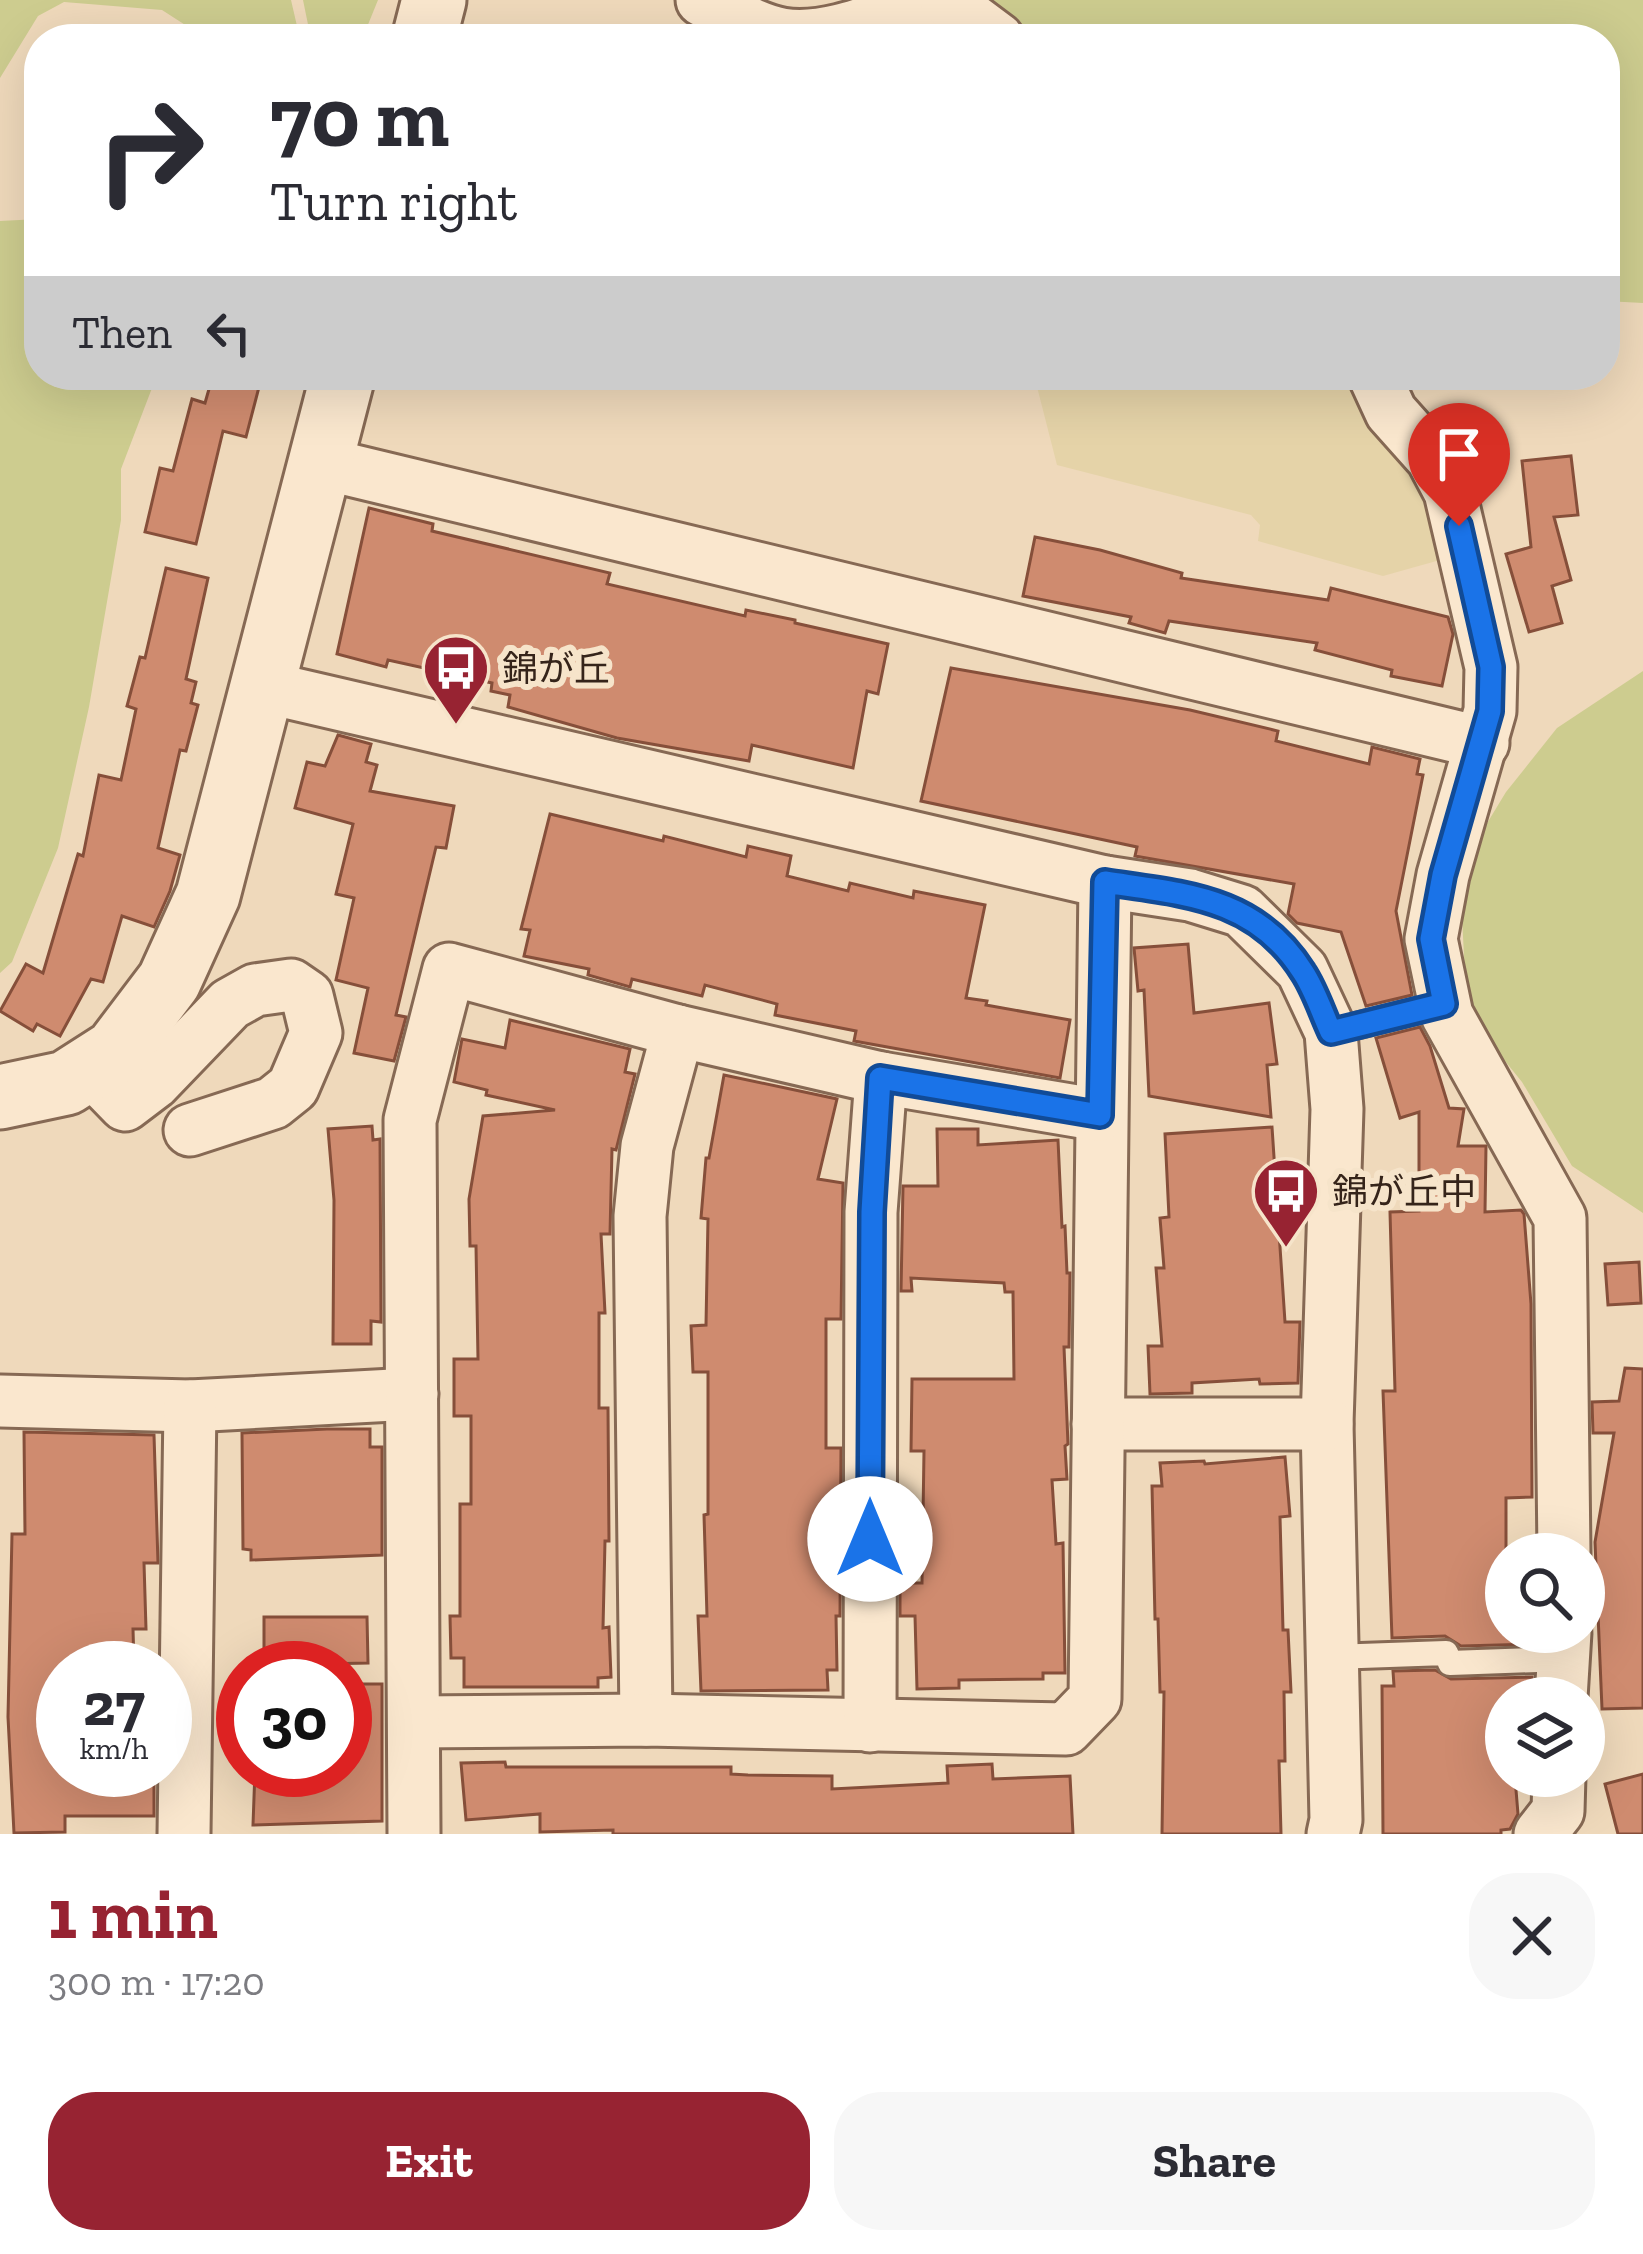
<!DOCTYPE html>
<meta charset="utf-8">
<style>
:root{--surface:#fff;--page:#f7f7f7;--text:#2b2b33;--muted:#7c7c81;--accent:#972332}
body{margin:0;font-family:"Zilla Slab","Noto Sans JP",serif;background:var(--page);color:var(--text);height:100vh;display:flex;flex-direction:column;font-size:45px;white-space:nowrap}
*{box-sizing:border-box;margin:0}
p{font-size:39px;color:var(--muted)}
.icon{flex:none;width:66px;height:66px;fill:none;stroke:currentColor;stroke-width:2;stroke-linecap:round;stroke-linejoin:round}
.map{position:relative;height:1834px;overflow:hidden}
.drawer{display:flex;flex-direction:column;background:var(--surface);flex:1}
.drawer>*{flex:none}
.top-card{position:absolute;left:24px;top:24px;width:1596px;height:366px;border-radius:48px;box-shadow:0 12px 48px #0002;background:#fff;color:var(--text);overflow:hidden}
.controls{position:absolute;left:1485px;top:1533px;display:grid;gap:24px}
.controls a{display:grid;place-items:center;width:120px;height:120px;border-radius:50%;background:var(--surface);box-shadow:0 12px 48px #0002;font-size:60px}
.speed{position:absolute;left:36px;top:1641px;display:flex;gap:24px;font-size:60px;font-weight:700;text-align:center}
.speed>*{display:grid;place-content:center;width:156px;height:156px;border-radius:50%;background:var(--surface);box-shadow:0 12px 48px #0002;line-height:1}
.speed small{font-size:30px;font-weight:400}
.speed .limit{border:18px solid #d22;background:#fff;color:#111}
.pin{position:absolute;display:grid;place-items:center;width:102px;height:102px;color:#fff;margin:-123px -51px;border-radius:50% 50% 50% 0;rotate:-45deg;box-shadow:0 0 12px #0007}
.pin .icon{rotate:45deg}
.me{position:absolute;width:132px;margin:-66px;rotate:0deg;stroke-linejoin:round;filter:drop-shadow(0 0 9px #0008)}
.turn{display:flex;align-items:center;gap:42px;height:252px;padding:0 48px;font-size:54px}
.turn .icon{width:156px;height:156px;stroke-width:2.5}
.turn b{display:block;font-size:84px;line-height:102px}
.then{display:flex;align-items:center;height:114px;padding:0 48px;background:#0003;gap:24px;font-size:45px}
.round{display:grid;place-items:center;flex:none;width:126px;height:126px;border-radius:48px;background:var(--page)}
.summary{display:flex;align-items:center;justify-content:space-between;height:204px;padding:0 48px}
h1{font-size:72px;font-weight:700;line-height:90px;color:var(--accent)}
.cta{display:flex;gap:24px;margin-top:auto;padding:24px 48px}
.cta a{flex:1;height:138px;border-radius:48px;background:var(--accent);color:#fff;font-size:48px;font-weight:700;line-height:138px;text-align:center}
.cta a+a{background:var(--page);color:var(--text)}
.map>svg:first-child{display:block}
</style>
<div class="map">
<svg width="1643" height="1834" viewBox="0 0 1643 1834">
<rect width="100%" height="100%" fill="#efd9bb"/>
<polygon fill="#e5d3a8" points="1034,375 1357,375 1422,472 1440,560 1383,576 1258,541 1260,525 1251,515 1057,465"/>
<g fill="#cdcc8f">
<polygon points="0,0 291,0 300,39 207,39 162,10 64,2 38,16 0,78"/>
<polygon points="303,0 378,0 367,27 367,39 311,39"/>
<polygon points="992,0 1643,0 1643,303 1605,301 1605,39 1039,39 995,8"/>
<polygon points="39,219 39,375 157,375 121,469 121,520 89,707 58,848 12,962 0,973 0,221"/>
<polygon points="1643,671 1643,1213 1572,1166 1522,1082 1467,1014 1462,917 1472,848 1506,792 1557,728"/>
</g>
<g fill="#cf8b6f" stroke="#864f3a" stroke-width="3">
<polygon points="213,375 259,387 246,437 223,431 196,544 145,532 160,468 173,471 192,399 205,403"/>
<polygon points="1571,456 1578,515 1554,517 1571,580 1552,586 1562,623 1529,632 1506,554 1531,547 1522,461"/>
<polygon points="369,508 433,524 432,531 610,573 607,584 745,616 746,610 795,620 795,623 888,644 878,694 867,691 853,768 752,745 749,761 617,738 508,707 510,695 491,691 492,683 388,660 386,667 337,654"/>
<polygon points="1035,537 1100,550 1182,573 1181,578 1328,600 1331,588 1448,617 1453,634 1442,686 1391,676 1392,670 1315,650 1317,643 1169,621 1165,633 1129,623 1131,617 1023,596"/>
<polygon points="166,568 208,578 186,679 196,682 191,703 198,705 186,751 180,750 158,848 180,855 170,891 154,927 122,916 103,982 91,979 60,1036 37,1024 33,1031 0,1011 26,964 43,973 78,854 83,856 99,775 121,780 136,709 127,706 140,657 145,658"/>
<polygon points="951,668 1190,710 1278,731 1276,741 1369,764 1372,747 1420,759 1417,774 1423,775 1396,911 1412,995 1366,1006 1341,932 1297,923 1288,914 1294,884 1135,856 1137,847 921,801"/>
<polygon points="338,735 371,744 366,762 377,765 370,791 454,806 446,848 436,847 396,1015 406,1017 394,1061 354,1053 368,988 336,980 354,898 336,894 353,824 295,808 307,762 325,766"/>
<polygon points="550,814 663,841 664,836 746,857 748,846 791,856 787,876 848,891 850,883 913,898 914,891 985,905 966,998 987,1001 986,1005 1070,1020 1060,1078 854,1041 856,1031 775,1015 777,1004 705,985 702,996 632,979 630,987 588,975 589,969 524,956 530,930 521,929"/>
<polygon points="1188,944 1194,1013 1269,1003 1277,1064 1267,1065 1271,1117 1149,1096 1144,990 1138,991 1134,948"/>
<polygon points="510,1020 630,1049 625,1072 635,1074 616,1150 612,1149 610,1234 601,1234 605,1313 599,1313 599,1408 608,1408 609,1541 605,1541 603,1628 609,1627 611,1677 598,1678 598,1687 464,1687 464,1658 451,1658 450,1616 460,1616 460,1504 471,1504 471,1416 454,1416 454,1359 478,1359 476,1246 470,1246 469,1199 483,1116 555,1110 486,1095 487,1090 454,1082 462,1039 505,1048"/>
<polygon points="1420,1027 1430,1046 1449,1108 1464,1109 1458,1146 1486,1146 1485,1212 1521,1210 1524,1214 1531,1304 1532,1497 1506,1498 1506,1632 1533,1632 1533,1644 1461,1646 1445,1636 1392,1638 1383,1391 1395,1391 1390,1212 1419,1211 1419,1112 1400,1118 1376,1038"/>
<polygon points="724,1075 837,1099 818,1179 843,1183 841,1319 826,1319 826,1448 841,1448 840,1616 836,1616 837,1670 827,1670 828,1690 701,1691 698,1616 707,1616 704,1515 708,1514 708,1372 693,1372 691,1326 706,1325 708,1219 701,1218 706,1158 709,1158"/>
<polygon points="372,1126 373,1140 380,1139 381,1322 371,1321 371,1344 333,1344 334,1200 328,1129"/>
<polygon points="1272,1127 1285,1322 1300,1322 1298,1383 1260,1384 1259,1379 1192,1383 1192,1393 1150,1394 1148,1346 1162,1346 1156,1268 1164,1268 1160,1218 1169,1217 1165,1134"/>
<polygon points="937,1129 978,1129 978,1145 1058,1140 1062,1227 1065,1226 1067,1273 1070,1273 1069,1347 1064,1347 1068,1444 1065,1446 1067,1479 1052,1480 1056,1544 1063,1543 1065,1673 1043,1673 1043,1679 959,1680 959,1688 917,1689 915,1616 900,1616 900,1583 922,1583 924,1451 911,1451 912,1379 1014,1379 1013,1292 1005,1292 1004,1283 911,1278 912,1291 901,1291 903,1186 938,1186"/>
<polygon points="1639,1262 1641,1303 1608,1305 1605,1264"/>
<polygon points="1625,1368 1643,1369 1643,1708 1602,1709 1595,1542 1614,1433 1593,1433 1592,1402 1619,1401"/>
<polygon points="327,1429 370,1429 370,1447 382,1447 382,1555 251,1560 251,1550 243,1549 242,1433"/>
<polygon points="24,1432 154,1435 158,1563 144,1563 146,1629 133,1629 134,1665 63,1666 63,1770 154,1770 154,1816 65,1816 65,1832 14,1833 8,1717 12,1534 25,1534"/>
<polygon points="1285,1457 1290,1516 1280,1517 1283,1630 1288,1630 1291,1692 1284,1692 1285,1761 1279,1761 1281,1834 1162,1834 1164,1692 1160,1692 1158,1619 1155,1619 1152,1486 1162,1486 1160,1463 1204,1461 1205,1464"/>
<polygon points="264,1617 367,1617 368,1663 321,1664 321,1660 276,1660 276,1655 264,1655"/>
<polygon points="1435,1670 1451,1679 1532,1677 1531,1698 1506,1698 1506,1779 1515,1778 1518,1814 1510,1829 1501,1830 1501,1834 1383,1834 1382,1686 1394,1686 1393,1671"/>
<polygon points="345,1684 382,1684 382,1821 253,1825 255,1770 345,1770"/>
<polygon points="505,1762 506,1767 731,1767 731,1774 748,1775 832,1776 832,1789 948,1783 947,1766 992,1764 993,1779 1070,1776 1073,1834 613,1834 613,1830 540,1832 540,1814 466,1820 461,1763"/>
<polygon points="1643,1774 1643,1834 1618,1834 1605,1784"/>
</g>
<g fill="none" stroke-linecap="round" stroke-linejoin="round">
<g stroke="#866954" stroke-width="30">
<g id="service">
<polyline points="1331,1032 1445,1004"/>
<polyline points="1332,1657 1446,1653 1450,1663 1563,1659"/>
</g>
</g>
<g stroke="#866954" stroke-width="57">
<g id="minor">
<path d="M 702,0 C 726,11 755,29 782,34 C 830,42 886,14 931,0"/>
<polyline points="946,0 998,39"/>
<polyline points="1374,375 1391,412 1432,458 1450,492 1491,667 1490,711 1443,875 1431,939 1447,1015 1560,1218 1564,1554"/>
<polyline points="321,463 1483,743"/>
<polyline points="260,686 1105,882 1190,895 1242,911 1302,970 1331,1032 1337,1109 1327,1424 1336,1820 1333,1834"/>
<polyline points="89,1068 125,1105 154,1083 230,1004 255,990 291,985 307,996 316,1033 293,1087 273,1103 190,1130"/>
<polyline points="0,1401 190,1406 412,1394"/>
<polyline points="1098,1424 1327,1424"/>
<polyline points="1561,1698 1565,1632"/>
<polyline points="646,1720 640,1216 647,1146 678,1031"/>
<polyline points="414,1722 646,1720 1066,1729 1095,1699 1105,882"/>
<polyline points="870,1726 871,1212 881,1078"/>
<polyline points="184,1834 190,1406"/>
<polyline points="414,1834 410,1120 449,969 678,1031 881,1078 1100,1115"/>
<polyline points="1540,1834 1558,1811 1559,1776"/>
</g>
</g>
<g stroke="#866954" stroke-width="69">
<g id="tertiary">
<polyline points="424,39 434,0"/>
<polyline points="0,1097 66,1083 116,1051 169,981 208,895 343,375"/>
</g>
</g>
<use href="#service" stroke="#fae7ce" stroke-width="24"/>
<use href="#minor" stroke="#fae7ce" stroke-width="51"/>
<use href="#tertiary" stroke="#fae7ce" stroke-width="63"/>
</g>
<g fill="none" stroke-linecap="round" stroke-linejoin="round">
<g stroke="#114b97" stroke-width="30">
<path id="route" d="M 870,1539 L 872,1212 L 880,1078 L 1100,1115 L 1105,882 C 1184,894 1256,897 1303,972 C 1315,990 1322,1013 1331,1032 L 1444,1004 L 1431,939 L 1443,875 L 1490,711 L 1491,667 L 1459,526"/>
</g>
<use href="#route" stroke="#1a73e8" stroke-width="21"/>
</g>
<defs>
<g id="bus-pin" transform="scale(3.45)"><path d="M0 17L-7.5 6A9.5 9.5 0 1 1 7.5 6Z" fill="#972332" stroke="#f6e4ca"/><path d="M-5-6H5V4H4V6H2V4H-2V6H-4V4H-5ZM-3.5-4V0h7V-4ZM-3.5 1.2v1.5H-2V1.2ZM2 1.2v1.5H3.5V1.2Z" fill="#fff"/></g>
</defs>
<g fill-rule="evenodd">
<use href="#bus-pin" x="456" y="668"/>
<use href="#bus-pin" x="1286" y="1191"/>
</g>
<g text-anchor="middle" stroke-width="12" stroke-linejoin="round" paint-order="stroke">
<g font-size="36" fill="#35241a" stroke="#f6e4ca" text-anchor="start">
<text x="502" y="681">錦が丘</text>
<text x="1332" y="1204">錦が丘中</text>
</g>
</g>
</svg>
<div class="controls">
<a><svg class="icon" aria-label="search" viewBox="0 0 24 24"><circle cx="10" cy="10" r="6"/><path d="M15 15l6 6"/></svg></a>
<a><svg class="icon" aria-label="layers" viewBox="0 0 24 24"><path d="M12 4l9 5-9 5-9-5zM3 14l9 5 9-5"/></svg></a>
</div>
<div class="speed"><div>27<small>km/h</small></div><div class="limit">30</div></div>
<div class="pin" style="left:1459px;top:526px;background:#d93025"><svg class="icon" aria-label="arrive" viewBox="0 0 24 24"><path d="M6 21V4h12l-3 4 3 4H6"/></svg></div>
<svg class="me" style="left:870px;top:1539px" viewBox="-20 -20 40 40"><circle r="19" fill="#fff"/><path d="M0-13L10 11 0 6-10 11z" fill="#1a73e8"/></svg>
<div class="top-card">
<div class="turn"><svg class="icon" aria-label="right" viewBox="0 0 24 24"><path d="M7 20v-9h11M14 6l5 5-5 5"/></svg><div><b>70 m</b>Turn right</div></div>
<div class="then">Then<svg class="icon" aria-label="left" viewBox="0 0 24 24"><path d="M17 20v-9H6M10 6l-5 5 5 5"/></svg></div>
</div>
</div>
<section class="drawer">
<div class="summary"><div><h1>1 min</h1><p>300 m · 17:20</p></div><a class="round"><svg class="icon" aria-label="close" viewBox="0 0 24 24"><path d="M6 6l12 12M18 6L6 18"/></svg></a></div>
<div class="cta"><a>Exit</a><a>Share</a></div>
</section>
